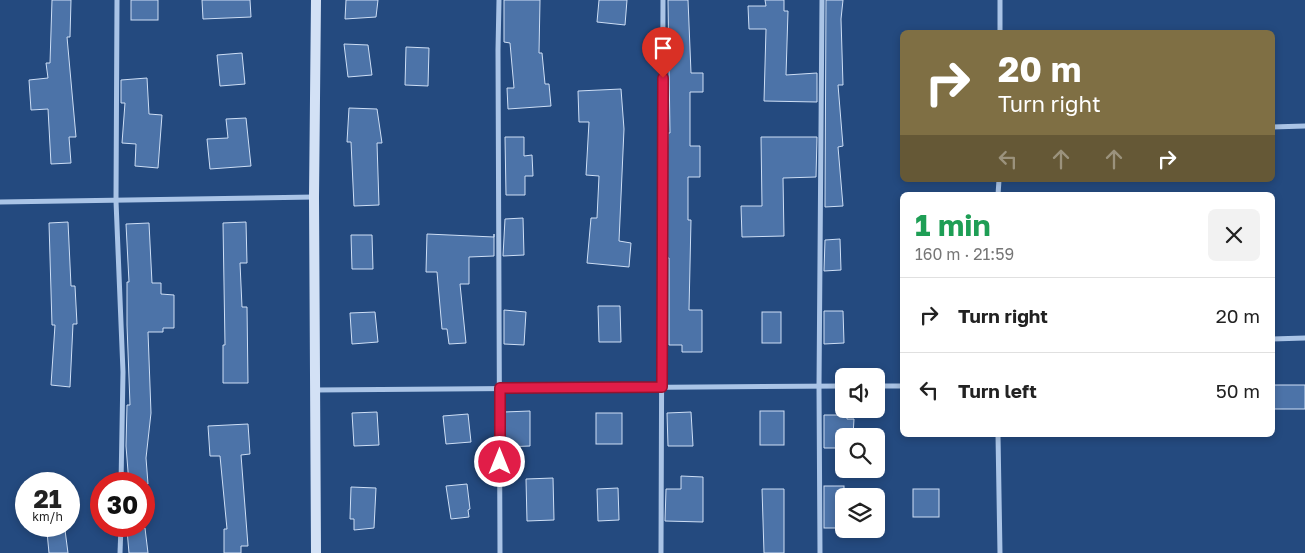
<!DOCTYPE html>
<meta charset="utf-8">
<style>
:root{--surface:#fff;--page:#f2f2f2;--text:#222;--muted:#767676;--line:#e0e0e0}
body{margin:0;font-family:"Golos Text",sans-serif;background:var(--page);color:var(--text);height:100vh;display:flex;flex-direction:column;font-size:19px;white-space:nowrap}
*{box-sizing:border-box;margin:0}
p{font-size:16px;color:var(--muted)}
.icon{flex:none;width:28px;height:28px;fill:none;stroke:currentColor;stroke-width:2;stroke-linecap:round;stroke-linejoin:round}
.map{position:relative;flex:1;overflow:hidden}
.drawer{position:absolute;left:900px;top:192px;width:375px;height:245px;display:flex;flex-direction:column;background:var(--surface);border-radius:8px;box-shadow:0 2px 8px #0003}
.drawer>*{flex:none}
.banner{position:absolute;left:900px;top:30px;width:375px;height:152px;border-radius:8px;box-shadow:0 2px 8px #0003;background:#7f6f44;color:#fff;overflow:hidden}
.tools{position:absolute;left:835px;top:368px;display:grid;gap:10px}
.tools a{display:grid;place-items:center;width:50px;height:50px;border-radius:8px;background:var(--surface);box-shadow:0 2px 8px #0003;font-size:25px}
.speed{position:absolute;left:15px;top:472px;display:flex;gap:10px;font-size:25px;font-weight:700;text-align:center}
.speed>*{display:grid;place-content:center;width:65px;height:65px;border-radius:50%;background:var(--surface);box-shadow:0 2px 8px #0003;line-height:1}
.speed small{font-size:12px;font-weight:400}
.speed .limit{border:8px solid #d22;background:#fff;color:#111}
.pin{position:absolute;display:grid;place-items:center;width:42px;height:42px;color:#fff;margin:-51px -21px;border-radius:50% 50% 50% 0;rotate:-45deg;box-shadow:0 0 5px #0007}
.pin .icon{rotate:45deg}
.me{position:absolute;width:55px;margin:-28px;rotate:0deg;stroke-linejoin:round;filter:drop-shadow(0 0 4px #0008)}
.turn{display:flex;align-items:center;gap:18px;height:105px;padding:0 15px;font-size:22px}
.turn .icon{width:65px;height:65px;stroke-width:2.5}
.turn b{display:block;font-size:35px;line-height:42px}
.lanes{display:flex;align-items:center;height:48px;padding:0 15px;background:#0003;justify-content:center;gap:25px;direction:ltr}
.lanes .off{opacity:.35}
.round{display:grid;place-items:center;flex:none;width:52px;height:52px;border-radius:8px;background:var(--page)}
.overview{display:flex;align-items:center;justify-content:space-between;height:85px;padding:0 15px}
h1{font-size:30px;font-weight:700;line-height:38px;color:#1e9e55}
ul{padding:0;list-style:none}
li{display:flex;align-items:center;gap:15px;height:75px;padding:0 15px;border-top:1px solid var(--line)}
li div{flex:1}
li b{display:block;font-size:19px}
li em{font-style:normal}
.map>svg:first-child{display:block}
</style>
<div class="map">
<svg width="1305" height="553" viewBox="0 0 1305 553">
<rect width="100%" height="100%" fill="#244a7f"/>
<g fill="#4c73a8" stroke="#cddef5">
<polygon points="52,0 71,0 70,37 67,37 76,137 69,137 71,163 51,164 48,109 31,110 29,80 48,78 46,63 50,63"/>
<rect x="131" y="0" width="27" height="20"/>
<polygon points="202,0 250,0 251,17 203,19"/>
<polygon points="346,0 378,0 376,17 345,19"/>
<polygon points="504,0 540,0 539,53 542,53 545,84 549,84 551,106 508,109 507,88 514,88 510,43 504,42"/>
<polygon points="599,0 627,0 625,25 597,22"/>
<polygon points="668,0 688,0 691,73 703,73 703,92 690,92 690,146 700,146 700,177 688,177 688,220 691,220 689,310 702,310 702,352 682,352 682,345 669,345 669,258 666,258 667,161 668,133 670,133"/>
<polygon points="765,0 784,0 784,11 788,11 786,75 817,73 817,102 764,101 766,29 749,29 748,6 766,6"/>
<polygon points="826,0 843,0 841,19 843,85 838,85 843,146 838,147 843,206 825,207"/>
<polygon points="344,44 368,45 372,75 348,77"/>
<polygon points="406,47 429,48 428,86 405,85"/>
<polygon points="242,53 245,84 220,86 217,55"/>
<polygon points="147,78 149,114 162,115 158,168 135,166 136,144 122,143 125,103 121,103 121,80"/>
<polygon points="621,89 624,129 619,241 631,243 629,267 587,263 591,218 597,218 599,176 586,175 589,122 579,122 578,91"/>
<polygon points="349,108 377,109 382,143 377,143 379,205 354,206 351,142 347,142"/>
<polygon points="246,118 251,166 210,169 207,139 228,138 226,119"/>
<polygon points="505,137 524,137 524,156 532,155 533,176 525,176 525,195 506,195"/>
<polygon points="761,137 817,137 816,177 783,178 784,236 742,237 741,206 762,206"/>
<polygon points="523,218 524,255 503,256 505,219"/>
<polygon points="68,222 71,286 75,286 77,324 73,324 70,387 51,385 55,325 52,325 49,223"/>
<polygon points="246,222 247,263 240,263 242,307 247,307 248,383 223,383 223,345 225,345 223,223"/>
<polygon points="149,223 152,283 161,283 161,294 174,295 174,328 163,328 163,332 148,332 151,413 146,458 148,484 129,484 126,446 127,405 130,405 127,325 127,282 129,282 126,224"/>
<polygon points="427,234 494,237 494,234 494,256 469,257 469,284 460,284 466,343 449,344 447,329 442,329 437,272 426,272"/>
<polygon points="351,235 372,235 373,269 352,269"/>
<polygon points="840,239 841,270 824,271 825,240"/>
<polygon points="598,306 620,306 621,342 599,342"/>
<polygon points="504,310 526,312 524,345 504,344"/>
<polygon points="824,311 843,311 844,343 824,344"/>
<polygon points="375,312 378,342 352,344 350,313"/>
<rect x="762" y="312" width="19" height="31"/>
<rect x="1272" y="385" width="33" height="24"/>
<polygon points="530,411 530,446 504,447 504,412"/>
<rect x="760" y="411" width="24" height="34"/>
<polygon points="377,412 379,445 354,446 352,413"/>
<polygon points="691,412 693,446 668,446 667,413"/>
<rect x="596" y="413" width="26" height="31"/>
<polygon points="468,414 471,442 446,444 443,416"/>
<polygon points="824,415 847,415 847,419 854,419 853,436 844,436 844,448 824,448"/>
<polygon points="248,424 250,454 241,455 248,546 241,546 241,553 224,553 224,529 227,529 220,456 210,456 208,426"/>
<polygon points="681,476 703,477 703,522 665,521 666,489 681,489"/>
<polygon points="553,478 554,520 527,521 526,479"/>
<polygon points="467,484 470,509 468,510 469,517 451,519 446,486"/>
<rect x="824" y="486" width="20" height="42"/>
<polygon points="351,487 376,488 374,528 354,530 354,519 350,519"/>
<polygon points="618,488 619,520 598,521 597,489"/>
<polygon points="762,489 784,489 784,553 764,553"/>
<rect x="913" y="489" width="26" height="28"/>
<polygon points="145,528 148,553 129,553 127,530"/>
<polygon points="65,530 68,553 49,553 47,532"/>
</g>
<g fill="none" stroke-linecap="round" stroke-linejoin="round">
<g stroke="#aac4e6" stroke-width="5">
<polyline points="117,0 116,201 123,372 121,484"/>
<polyline points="499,0 498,50 500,553"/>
<polyline points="1000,32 1000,0"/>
<polyline points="1272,127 1305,126"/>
<polyline points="998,195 999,180"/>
<polyline points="0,202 314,197"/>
<polyline points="1272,339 1305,338"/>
<polyline points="876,386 902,386"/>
<polyline points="316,390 844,386"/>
<polyline points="998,435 1000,553"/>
<polyline points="120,553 121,526"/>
<polyline points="661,553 663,0"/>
<polyline points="820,553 819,387 822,0"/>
</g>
<polyline stroke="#d3e1f5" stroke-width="10" points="316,0 314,197 316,553"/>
</g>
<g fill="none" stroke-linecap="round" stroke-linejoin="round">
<g stroke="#92132f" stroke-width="12">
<polyline id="route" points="500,462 500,388 662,387 663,78"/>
</g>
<use href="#route" stroke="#e11d48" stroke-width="9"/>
</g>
</svg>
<div class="tools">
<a><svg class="icon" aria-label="sound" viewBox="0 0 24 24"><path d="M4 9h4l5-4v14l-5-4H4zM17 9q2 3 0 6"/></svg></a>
<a><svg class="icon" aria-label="search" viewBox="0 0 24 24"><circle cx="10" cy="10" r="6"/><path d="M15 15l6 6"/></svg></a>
<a><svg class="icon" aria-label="layers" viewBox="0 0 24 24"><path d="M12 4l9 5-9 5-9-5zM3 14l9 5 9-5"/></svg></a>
</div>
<div class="speed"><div>21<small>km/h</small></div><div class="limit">30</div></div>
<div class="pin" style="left:663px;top:78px;background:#d93025"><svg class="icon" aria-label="arrive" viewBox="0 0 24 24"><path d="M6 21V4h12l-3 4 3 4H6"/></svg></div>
<svg class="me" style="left:500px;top:462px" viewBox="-20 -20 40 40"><circle r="17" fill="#e11d48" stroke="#fff" stroke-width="3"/><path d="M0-11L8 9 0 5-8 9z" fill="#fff"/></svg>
<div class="banner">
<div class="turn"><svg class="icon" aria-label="right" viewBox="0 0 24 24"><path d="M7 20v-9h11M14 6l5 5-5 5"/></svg><div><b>20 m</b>Turn right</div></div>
<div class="lanes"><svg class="icon off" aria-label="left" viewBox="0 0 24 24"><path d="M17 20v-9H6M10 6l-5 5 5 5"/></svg><svg class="icon off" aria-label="ahead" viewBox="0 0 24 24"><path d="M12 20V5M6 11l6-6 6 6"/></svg><svg class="icon off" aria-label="ahead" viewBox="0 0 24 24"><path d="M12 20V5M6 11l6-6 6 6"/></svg><svg class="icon" aria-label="right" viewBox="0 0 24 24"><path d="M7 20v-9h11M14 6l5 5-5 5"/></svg></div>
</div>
<section class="drawer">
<div class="overview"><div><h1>1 min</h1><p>160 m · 21:59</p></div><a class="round"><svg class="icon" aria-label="close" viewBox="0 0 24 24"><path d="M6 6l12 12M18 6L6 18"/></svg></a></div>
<ul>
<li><svg class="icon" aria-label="right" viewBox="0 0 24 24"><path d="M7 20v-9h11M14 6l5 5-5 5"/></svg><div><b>Turn right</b></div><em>20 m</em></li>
<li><svg class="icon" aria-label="left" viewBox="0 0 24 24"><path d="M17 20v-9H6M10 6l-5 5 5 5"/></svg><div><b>Turn left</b></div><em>50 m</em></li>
</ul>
</section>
</div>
